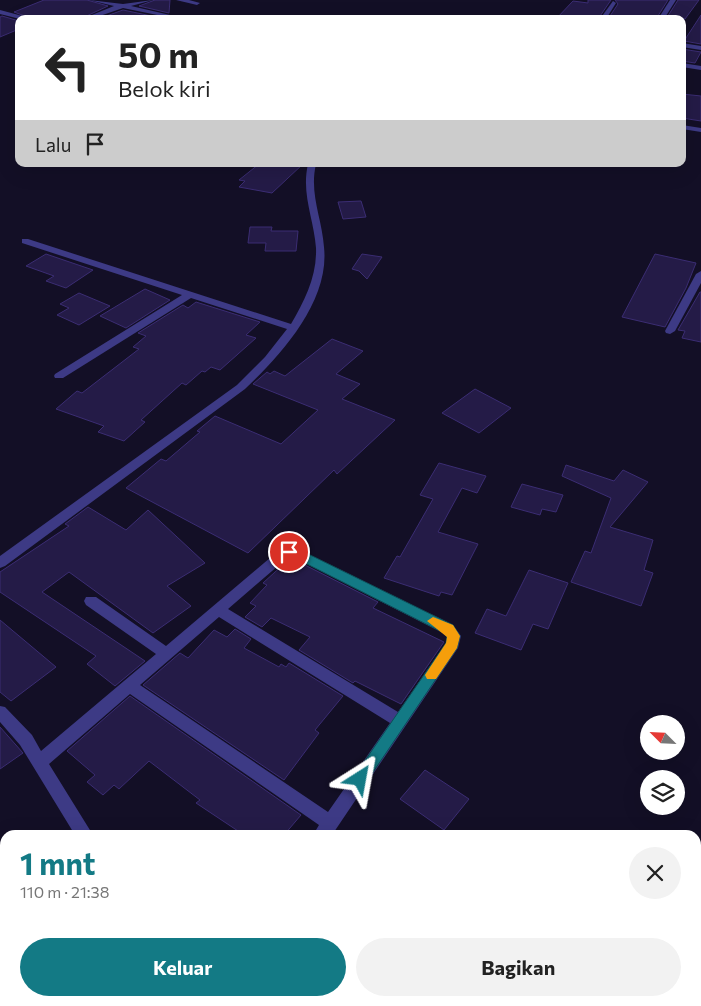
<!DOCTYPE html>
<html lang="id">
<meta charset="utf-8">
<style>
:root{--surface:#fff;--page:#f2f2f2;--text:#222;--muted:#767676;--accent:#137a85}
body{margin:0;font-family:Commissioner,sans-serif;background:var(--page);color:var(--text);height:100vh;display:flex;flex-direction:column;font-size:19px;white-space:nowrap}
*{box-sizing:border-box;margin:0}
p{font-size:16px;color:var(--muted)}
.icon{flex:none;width:28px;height:28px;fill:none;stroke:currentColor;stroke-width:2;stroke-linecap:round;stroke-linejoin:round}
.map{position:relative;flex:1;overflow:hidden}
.details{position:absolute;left:0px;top:830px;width:701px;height:176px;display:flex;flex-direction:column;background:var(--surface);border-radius:15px 15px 0 0;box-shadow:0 5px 20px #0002}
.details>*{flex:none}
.hud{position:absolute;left:15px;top:15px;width:671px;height:152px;border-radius:10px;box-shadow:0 5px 20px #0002;background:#fff;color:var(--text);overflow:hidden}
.needle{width:32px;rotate:294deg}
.controls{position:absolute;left:640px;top:715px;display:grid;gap:10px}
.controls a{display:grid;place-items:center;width:45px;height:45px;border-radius:50%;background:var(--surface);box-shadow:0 5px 20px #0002;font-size:25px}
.pin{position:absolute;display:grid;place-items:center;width:42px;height:42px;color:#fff;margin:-21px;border:2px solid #fff;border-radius:50%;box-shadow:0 1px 5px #0007}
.me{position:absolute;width:55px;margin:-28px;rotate:34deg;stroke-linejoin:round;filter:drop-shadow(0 0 4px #0008)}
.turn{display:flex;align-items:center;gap:18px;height:105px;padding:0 20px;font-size:22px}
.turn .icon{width:65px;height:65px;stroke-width:2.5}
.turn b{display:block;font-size:35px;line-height:42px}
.then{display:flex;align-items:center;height:48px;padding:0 20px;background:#0003;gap:10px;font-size:19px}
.round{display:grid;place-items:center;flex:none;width:52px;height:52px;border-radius:26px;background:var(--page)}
.summary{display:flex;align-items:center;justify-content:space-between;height:85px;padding:0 20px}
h1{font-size:30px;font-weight:700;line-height:38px;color:var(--accent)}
.action{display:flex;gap:10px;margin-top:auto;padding:10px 20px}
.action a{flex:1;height:58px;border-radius:30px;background:var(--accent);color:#fff;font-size:20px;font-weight:700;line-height:58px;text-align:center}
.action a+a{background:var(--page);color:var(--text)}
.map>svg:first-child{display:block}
</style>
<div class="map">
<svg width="701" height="1006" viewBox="0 0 701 1006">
<rect width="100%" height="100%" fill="#130f26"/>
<g fill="#241b47" stroke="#3b2d73">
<polygon points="44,0 87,0 108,6 80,19 33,19 14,12"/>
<polygon points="155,0 170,0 169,13 139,6"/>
<polygon points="588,0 611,0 598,19 556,19 573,1 588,3"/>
<polygon points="615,0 668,0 656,19 608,19 618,4"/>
<polygon points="678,0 699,0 685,19 666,19"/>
<polygon points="123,10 166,19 98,19"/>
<polygon points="701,15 701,44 684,41"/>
<polygon points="2,16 19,21 19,29 0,37 0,17"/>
<polygon points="682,49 701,52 695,63 682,61"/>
<polygon points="682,94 701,96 701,121 682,118"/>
<polygon points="259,164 303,164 272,193 239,187 245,181 239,180"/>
<polygon points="361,201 366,217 343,219 338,202"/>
<polygon points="250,227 272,227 271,231 298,231 296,251 265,251 266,243 248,243"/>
<polygon points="46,254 93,270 66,288 46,281 54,276 26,266"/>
<polygon points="362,254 382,257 367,279 359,271 352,269"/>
<polygon points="655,254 696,263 686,288 665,327 622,317"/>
<polygon points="145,289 170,300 126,328 100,316"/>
<polygon points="700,292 701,292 701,342 682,338 685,331 678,330"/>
<polygon points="79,293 110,306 79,325 57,315 69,308 60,304"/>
<polygon points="196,302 260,322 246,335 256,338 220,370 211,367 205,372 202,371 186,385 182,383 141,420 145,422 124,441 98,432 104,426 56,409 77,391 82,393 139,349 133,347 146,336 138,333 183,305 188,308"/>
<polygon points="332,339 363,351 336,374 360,384 342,399 395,420 337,474 334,470 248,553 126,488 161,459 166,461 200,432 197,431 215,416 281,444 318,410 253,384 267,372 270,374 274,371 285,376"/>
<polygon points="475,389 511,408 479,433 442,413"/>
<polygon points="439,463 486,476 477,493 462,488 438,532 478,544 452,595 441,592 439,596 384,578 397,556 400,557 433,499 420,495"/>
<polygon points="566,465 614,481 623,470 648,482 610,527 653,540 644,570 653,573 641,606 571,582 585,551 591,553 611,498 562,476"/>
<polygon points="522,484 563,495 556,512 542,509 540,515 511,507"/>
<polygon points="88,507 126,530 148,510 205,563 167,586 191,606 153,633 69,572 42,592 145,661 115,686 87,664 96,656 0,592 0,572 69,526 65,524"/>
<polygon points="295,560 378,602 373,608 444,642 401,704 355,681 353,683 299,650 310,637 271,618 262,627 245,617 256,606 250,603 267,585 263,583 287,561"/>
<polygon points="529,570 568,583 548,629 533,624 521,650 475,633 487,609 506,616"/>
<polygon points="0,620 56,667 11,701 0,692"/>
<polygon points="235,629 251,639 244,648 279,667 281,664 286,667 289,663 343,696 315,730 319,733 284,780 143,685 180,653 188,658 214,630 227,637"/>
<polygon points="130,696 301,815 284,835 244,835 196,803 200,800 149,761 119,789 114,785 103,795 87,782 95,775 67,751"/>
<polygon points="0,727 23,753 0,769"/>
<polygon points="425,770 469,799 444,830 400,799"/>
</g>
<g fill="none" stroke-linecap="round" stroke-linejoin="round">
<g fill="#3d3a85" fill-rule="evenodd">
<polygon points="89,0 123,4 153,0 131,6 170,15 167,17 123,8 91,19 82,19 114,6"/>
<polygon points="176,0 189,0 200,3 197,5"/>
<polygon points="670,0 676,0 664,19 658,19"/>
<polygon points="613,1 616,3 606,19 600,19"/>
<polygon points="0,10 30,18 31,19 20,19 0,14"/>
<polygon points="535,16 541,19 533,19"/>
<polygon points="682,43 701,46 701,50 682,47"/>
<polygon points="682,63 701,66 701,70 682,67"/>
<polygon points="682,125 701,128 701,132 682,129"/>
<path d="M 308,164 L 316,164 C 309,194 322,218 324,247 C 330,301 281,355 245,389 L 5,566 L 0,568 L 0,556 L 237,385 L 265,357 L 287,329 L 191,298 L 63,378 L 55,378 L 54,376 L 55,374 L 182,295 L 22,243 L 22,239 L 28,239 L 291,324 C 305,300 317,276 316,248 C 314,219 301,194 308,164 Z"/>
<polygon points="701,271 701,283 675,331 670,334 666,333 665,331 696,274"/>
<path d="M 296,548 L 453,625 L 461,636 L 458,648 L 332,835 L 313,835 L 319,825 L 130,694 L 49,764 L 93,835 L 75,835 L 20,745 L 0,722 L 0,706 L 5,707 L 32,735 L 41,751 L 156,654 L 86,605 L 84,601 L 86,597 L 96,597 L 166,646 L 277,552 ZM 295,558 L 443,633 L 447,637 L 446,643 L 398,712 L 228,609 L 286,559 ZM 219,617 L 390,723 L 328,812 L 140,685 Z"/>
<polygon points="231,1001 255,1001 257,1006 233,1006"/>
</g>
</g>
<polygon fill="#137a85" stroke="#0c4f56" points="289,548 300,550 453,625 460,636 457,648 365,784 360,786 355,784 353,779 355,775 446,643 447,637 444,633 293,557 285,555 283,552 285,549"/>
<polygon fill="#f59e0b" points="433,617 453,625 460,636 457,648 436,679 427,679 425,675 446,643 447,637 427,621"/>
</svg>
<div class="controls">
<a><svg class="needle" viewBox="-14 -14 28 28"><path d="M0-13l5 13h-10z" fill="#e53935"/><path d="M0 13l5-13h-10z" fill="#767676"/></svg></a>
<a><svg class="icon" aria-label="layers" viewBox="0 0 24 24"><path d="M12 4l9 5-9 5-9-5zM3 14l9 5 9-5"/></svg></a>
</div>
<div class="pin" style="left:289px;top:552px;background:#d93025"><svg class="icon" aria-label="arrive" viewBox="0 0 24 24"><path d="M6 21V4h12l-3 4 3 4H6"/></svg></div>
<svg class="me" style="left:360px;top:779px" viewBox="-20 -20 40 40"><path d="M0-17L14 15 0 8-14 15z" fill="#137a85" stroke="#fff" stroke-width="4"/></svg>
<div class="hud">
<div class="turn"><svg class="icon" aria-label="left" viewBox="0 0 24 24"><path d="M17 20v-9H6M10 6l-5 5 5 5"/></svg><div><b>50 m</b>Belok kiri</div></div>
<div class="then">Lalu<svg class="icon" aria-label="arrive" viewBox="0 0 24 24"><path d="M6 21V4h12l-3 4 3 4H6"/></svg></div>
</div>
<section class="details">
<div class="summary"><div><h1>1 mnt</h1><p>110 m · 21:38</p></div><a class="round"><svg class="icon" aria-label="close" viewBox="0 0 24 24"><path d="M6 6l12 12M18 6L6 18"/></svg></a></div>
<div class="action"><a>Keluar</a><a>Bagikan</a></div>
</section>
</div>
